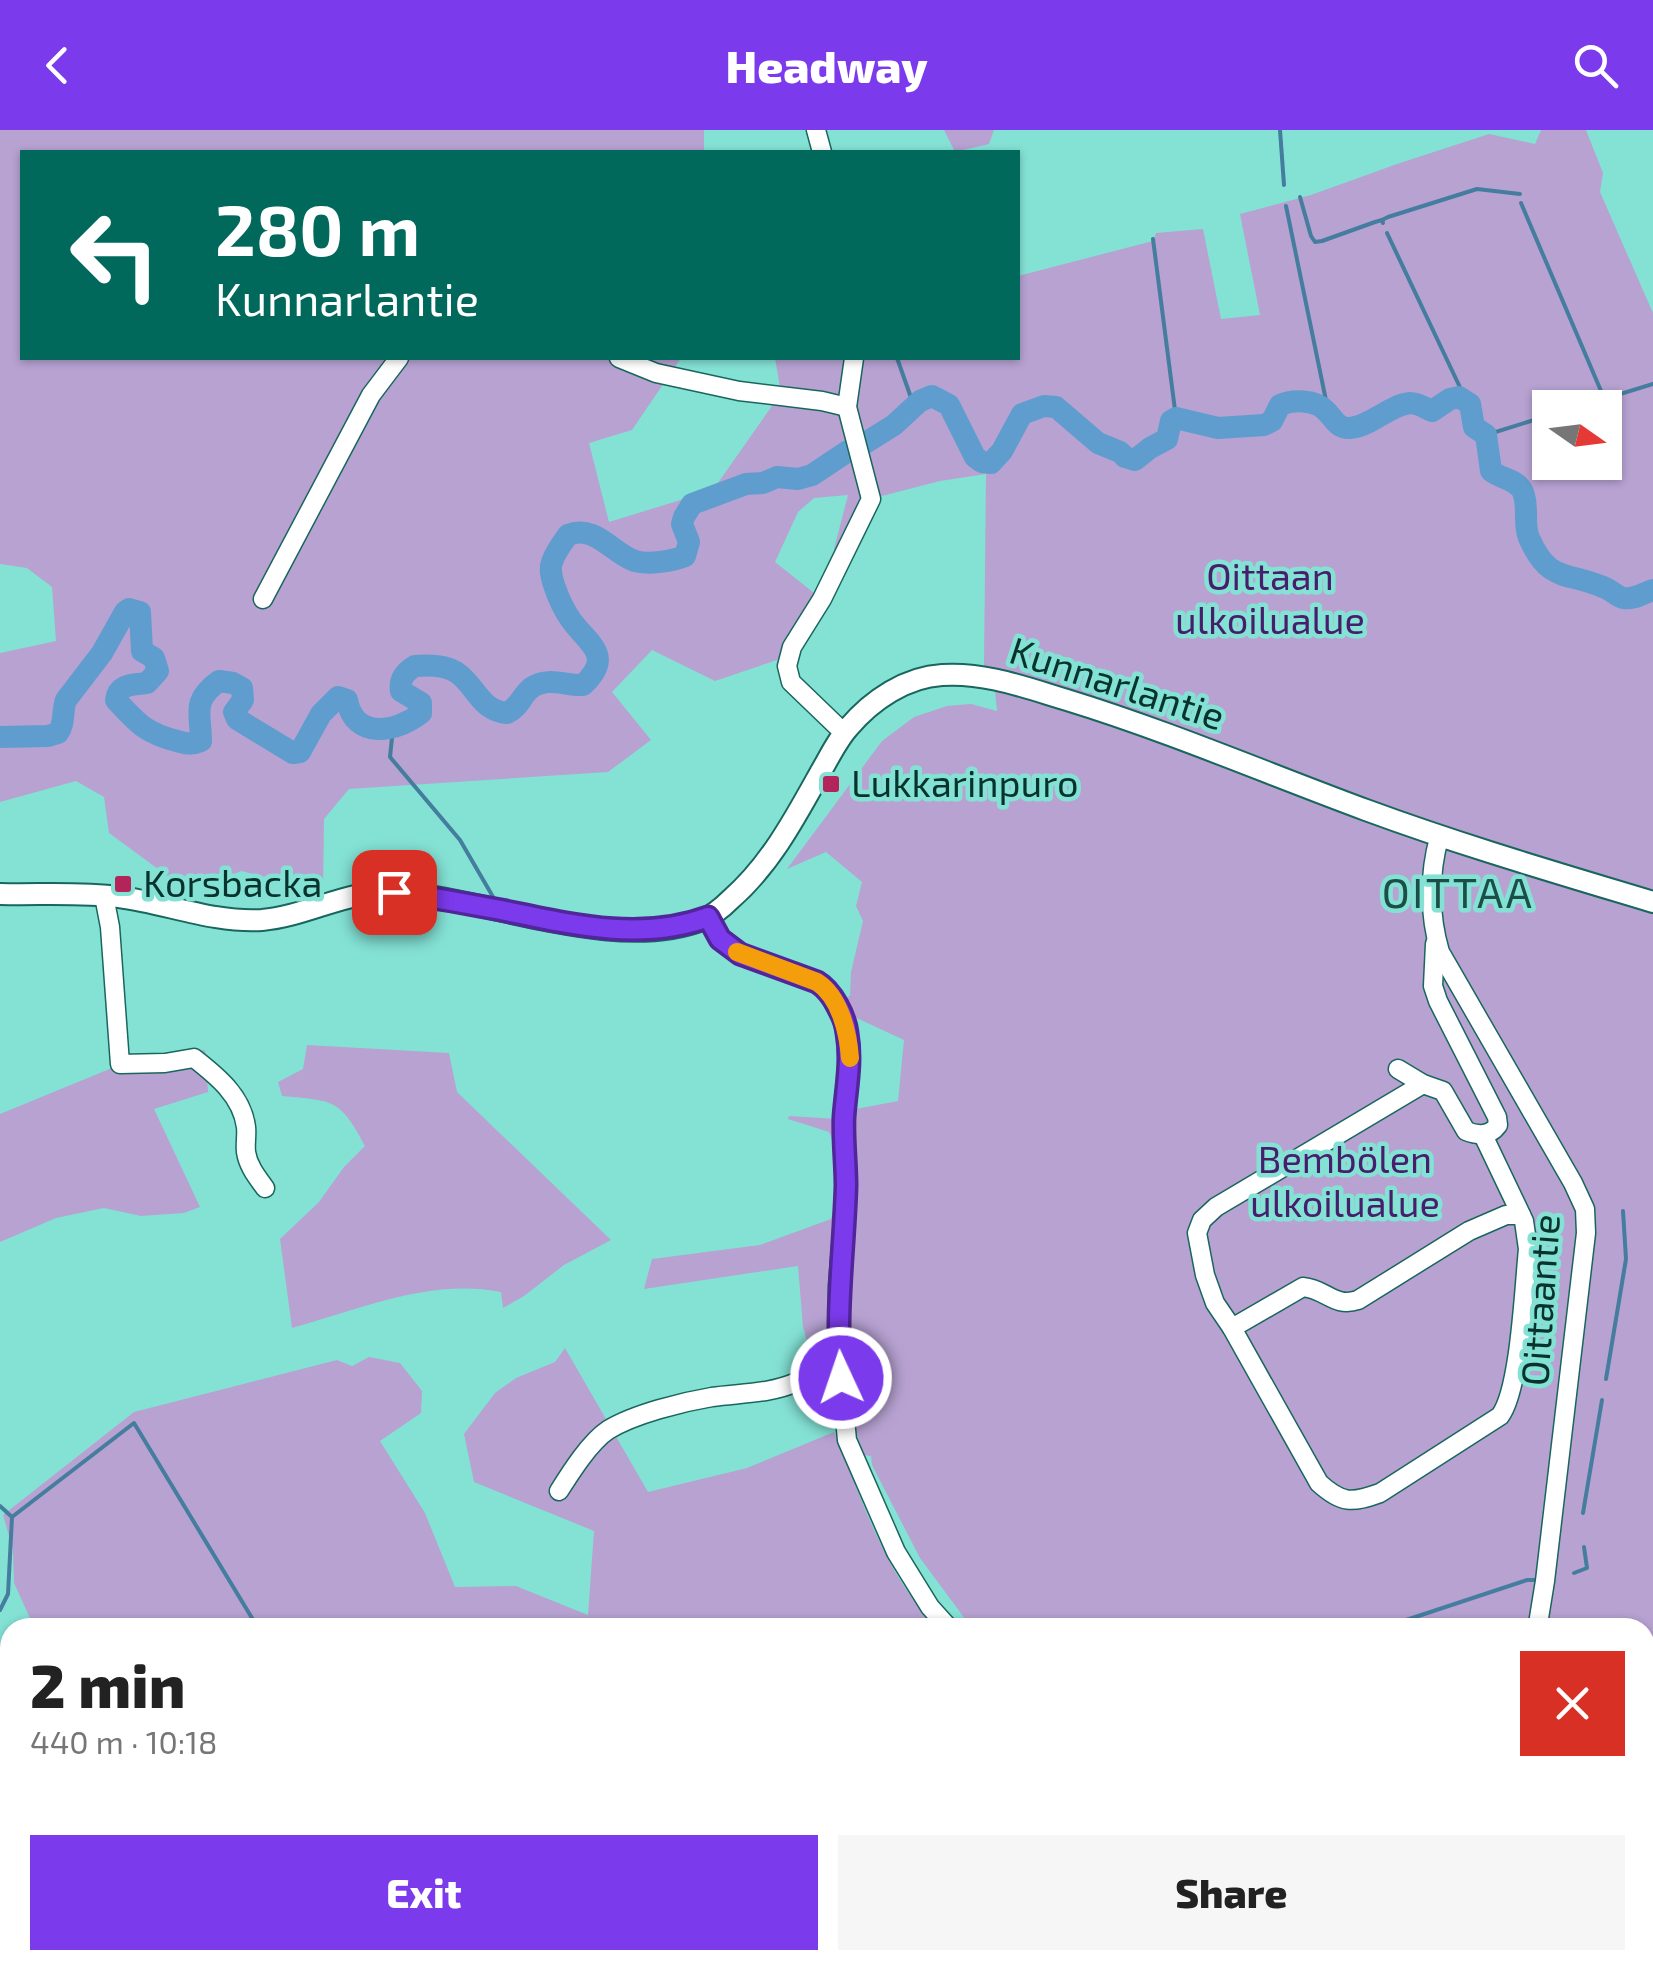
<!DOCTYPE html>
<meta charset="utf-8">
<style>
:root{--surface:#fff;--page:#f6f6f6;--text:#222;--muted:#767676;--accent:#7c3aed}
body{margin:0;font-family:"Exo 2",sans-serif;background:var(--page);color:var(--text);height:100vh;display:flex;flex-direction:column;font-size:38px;white-space:nowrap}
*{box-sizing:border-box;margin:0}
p{font-size:32px;color:var(--muted)}
.icon{flex:none;width:55px;height:55px;fill:none;stroke:currentColor;stroke-width:2;stroke-linecap:round;stroke-linejoin:round}
.map{position:relative;flex:1;overflow:hidden}
.panel{position:absolute;left:0px;top:1488px;width:1655px;height:352px;display:flex;flex-direction:column;background:var(--surface);border-radius:30px 30px 0 0;box-shadow:0 2px 8px #0004}
.panel>*{flex:none}
.hud{position:absolute;left:20px;top:20px;width:1000px;height:210px;border-radius:0px;box-shadow:0 2px 8px #0004;background:#00695c;color:#fff;overflow:hidden}
.needle{width:65px;rotate:104deg}
.tools{position:absolute;left:1532px;top:260px;display:grid;gap:20px}
.tools a{display:grid;place-items:center;width:90px;height:90px;border-radius:0px;background:var(--surface);box-shadow:0 2px 8px #0004;font-size:50px}
.pin{position:absolute;display:grid;place-items:center;width:85px;height:85px;color:#fff;margin:-42px;border-radius:20px;box-shadow:0 5px 15px #0006}
.me{position:absolute;width:110px;margin:-55px;rotate:357deg;stroke-linejoin:round;filter:drop-shadow(0 0 8px #0008)}
.turn{display:flex;align-items:center;gap:35px;height:210px;padding:0 30px;font-size:45px}
.turn .icon{width:130px;height:130px;stroke-width:2.5}
.turn b{display:block;font-size:70px;line-height:85px}
.round{display:grid;place-items:center;flex:none;width:105px;height:105px;border-radius:0px;background:var(--page)}
.headline{display:flex;align-items:center;justify-content:space-between;height:170px;padding:0 30px}
h1{font-size:60px;font-weight:800;line-height:75px}
.action{display:flex;gap:20px;margin-top:auto;padding:20px 30px}
.action a{flex:1;height:115px;border-radius:0px;background:var(--accent);color:#fff;font-size:40px;font-weight:800;line-height:115px;text-align:center}
.action a+a{background:var(--page);color:var(--text)}
header{display:flex;justify-content:space-between;align-items:center;height:130px;padding:0 30px;background:var(--accent);color:#fff;font-size:45px;font-weight:800}
.map>svg:first-child{display:block}
</style>
<header><svg class="icon" aria-label="back" viewBox="0 0 24 24"><path d="M15 5l-7 7 7 7"/></svg>Headway<svg class="icon" aria-label="search" viewBox="0 0 24 24"><circle cx="10" cy="10" r="6"/><path d="M15 15l6 6"/></svg></header>
<div class="map">
<svg width="1653" height="1839" viewBox="0 0 1653 1839">
<rect width="100%" height="100%" fill="#84e2d5"/>
<g fill="#b7a2d2" fill-rule="evenodd">
<path d="M 0,0 L 704,0 L 704,22 L 22,22 L 22,228 L 681,228 L 632,300 L 589,313 L 609,392 L 713,360 L 781,263 L 775,228 L 1018,228 L 1018,146 L 1153,111 L 1156,103 L 1203,99 L 1221,189 L 1260,185 L 1240,84 L 1311,65 L 1397,34 L 1489,4 L 1535,14 L 1541,0 L 1586,0 L 1603,43 L 1600,62 L 1653,183 L 1653,1839 L 1593,1839 L 1583,1830 L 1645,1830 L 1645,1498 L 971,1497 L 920,1428 L 872,1335 L 871,1326 L 863,1325 C 831,1222 846,1097 851,991 L 856,979 L 898,971 L 904,910 L 850,885 L 842,874 L 850,865 L 851,842 L 863,791 L 856,776 L 862,752 L 826,722 L 787,739 L 882,611 L 914,587 L 947,576 L 971,574 L 997,581 L 995,562 L 984,535 L 986,344 L 940,351 L 878,367 L 842,423 L 834,419 L 848,365 L 814,368 L 798,382 L 775,432 L 819,467 L 783,528 L 715,551 L 652,520 L 612,562 L 651,610 L 608,642 L 349,659 L 324,689 L 323,761 L 241,741 L 208,756 L 169,747 L 109,703 L 104,667 L 76,651 L 0,672 L 0,523 L 56,511 L 52,457 L 27,438 L 0,434 ZM 1550,278 L 1605,278 L 1605,332 L 1550,332 Z"/>
<polygon points="944,0 994,0 989,14 955,22"/>
<path d="M 307,915 L 449,923 L 457,962 L 611,1110 L 564,1135 L 524,1166 L 503,1178 L 501,1162 C 431,1148 360,1179 292,1198 L 280,1109 L 319,1072 L 344,1037 L 365,1016 C 340,968 333,971 282,966 L 278,952 L 303,939 Z"/>
<polygon points="205,920 208,962 154,979 200,1077 184,1083 141,1086 104,1078 56,1088 0,1112 0,984 129,931"/>
<path d="M 789,986 L 838,989 L 838,1084 L 829,1206 L 835,1282 L 827,1282 L 803,1197 L 798,1136 L 644,1159 L 652,1129 L 760,1115 L 831,1089 C 839,1062 841,1027 829,1002 L 788,989 Z"/>
<path d="M 565,1218 L 648,1362 L 747,1338 L 834,1302 C 862,1368 885,1446 937,1497 L 34,1497 L 14,1453 L 13,1420 L 3,1385 L 134,1282 L 337,1230 L 352,1236 L 369,1227 L 400,1233 L 422,1261 L 421,1283 L 380,1311 L 425,1383 L 455,1457 L 516,1456 L 588,1485 L 594,1401 L 474,1352 L 464,1304 L 495,1263 L 516,1248 L 555,1232 Z"/>
<polygon points="110,1830 1204,1830 1209,1839 117,1839"/>
<polygon points="1219,1830 1484,1830 1483,1839 1224,1839"/>
</g>
<g fill="none" stroke-linecap="round" stroke-linejoin="round">
<g stroke="#457d9e" stroke-width="4">
<polyline points="1280,0 1284,55"/>
<polyline points="1300,67 1311,106 1315,112 1322,111 1375,92 1382,90 1383,93"/>
<polyline points="1521,73 1604,268"/>
<polyline points="1286,76 1329,285"/>
<polyline points="1382,90 1388,87 1477,59 1520,64"/>
<polyline points="1387,103 1466,270"/>
<polyline points="1153,109 1176,288"/>
<polyline points="897,228 914,276"/>
<polyline points="1575,278 1653,254"/>
<polyline points="1486,305 1550,285"/>
<polyline points="393,598 390,627 460,710 496,772"/>
<polyline points="1606,1249 1626,1129 1623,1081"/>
<polyline points="0,1376 12,1387"/>
<polyline points="1583,1383 1602,1270"/>
<polyline points="1574,1443 1587,1438 1584,1417"/>
<polyline points="0,1480 8,1464 12,1387 134,1293 258,1498"/>
<polyline points="1382,1498 1527,1450 1536,1450"/>
<polyline points="674,1830 682,1839"/>
<polyline points="1330,1839 1331,1830"/>
</g>
<g stroke="#5f9dce" stroke-width="22">
<path d="M 862,315 L 894,295 L 920,271 L 932,266 L 949,275 L 975,327 L 982,332 L 991,333 L 1002,321 L 1022,284 L 1044,276 L 1056,277 L 1098,313 L 1120,322 L 1125,327 L 1135,330 L 1150,318 L 1167,309 L 1171,291 L 1176,288 L 1218,298 L 1264,295 L 1272,291 L 1280,275 C 1293,269 1315,270 1325,280 C 1334,288 1337,299 1350,298 C 1372,296 1389,275 1410,273 C 1418,273 1425,278 1432,281 L 1450,269 L 1459,267 L 1470,274 L 1474,297 L 1486,305 L 1491,341 C 1501,349 1517,349 1523,362 C 1529,377 1523,394 1529,408 C 1549,453 1565,441 1603,457 C 1610,459 1616,466 1623,468 C 1634,470 1643,463 1653,460"/>
<path d="M 0,607 L 48,606 L 58,603 C 65,594 62,580 66,570 L 102,523 L 125,482 L 129,479 L 140,482 L 142,521 L 154,528 L 158,541 L 147,553 C 134,555 118,553 116,570 C 138,594 146,603 177,611 C 188,614 192,615 201,611 C 201,584 191,571 219,551 L 233,553 L 242,558 L 243,570 L 234,582 L 237,589 L 293,623 L 300,622 L 321,584 L 338,567 L 347,570 C 354,610 396,603 421,583 L 421,573 L 401,561 C 399,549 405,542 415,536 C 427,535 445,535 456,542 C 476,555 480,581 507,583 C 520,577 521,566 531,558 C 548,546 566,556 583,555 C 615,525 588,514 571,490 C 564,480 558,467 554,455 C 552,448 549,440 552,432 C 555,423 562,413 568,405 C 595,394 612,423 635,431 C 648,435 673,431 685,426 L 689,412 L 682,394 L 684,387 L 692,374 L 746,354 L 763,353 L 777,347 L 798,349 L 812,345 L 848,321"/>
</g>
<g stroke="#19665e" stroke-width="21">
<g id="minor">
<polyline points="816,0 822,22"/>
<polyline points="619,228 656,243 739,261 822,271 847,277"/>
<polyline points="263,469 371,265 399,228"/>
<polyline points="844,603 791,552 787,536 792,517 822,469 871,369 847,277 854,228"/>
<path d="M 1439,708 C 1429,744 1429,785 1440,822 L 1573,1053 L 1585,1079 L 1586,1103 L 1545,1451 L 1538,1494"/>
<path d="M 104,766 L 110,797 L 120,934 L 165,933 L 194,928 C 217,946 242,966 246,997 C 247,1005 245,1014 246,1022 C 248,1036 257,1047 265,1058"/>
<polyline points="708,787 720,809 740,825 817,852 826,858 846,897 850,926 844,988 846,1058 838,1156 838,1217 847,1310 896,1422 930,1477 949,1498"/>
<path d="M 1398,939 L 1423,954 L 1443,961 L 1466,1001 C 1479,1006 1490,1006 1498,995 L 1497,987 L 1438,871 L 1433,856 L 1435,814"/>
<path d="M 1423,954 L 1216,1077 L 1202,1090 L 1197,1103 L 1205,1145 L 1215,1173 L 1232,1198 L 1319,1353 C 1342,1374 1352,1373 1380,1363 L 1500,1286 C 1520,1260 1524,1157 1528,1119 L 1524,1091 L 1483,1005"/>
<path d="M 1232,1198 L 1303,1157 C 1326,1159 1334,1178 1358,1170 L 1469,1101 L 1506,1085 L 1521,1085"/>
<path d="M 559,1361 C 571,1342 590,1312 608,1300 C 634,1284 682,1272 712,1267 C 741,1263 769,1264 797,1252 C 812,1246 826,1228 838,1217"/>
<polyline points="1212,1830 1217,1839"/>
</g>
</g>
<g stroke="#19665e" stroke-width="24">
<path id="major" d="M 0,764 C 39,765 80,762 119,767 C 166,773 213,793 262,790 C 308,786 349,759 396,762 C 487,768 614,824 702,790 C 714,785 722,778 731,769 C 770,735 795,688 820,643 C 829,628 837,610 849,597 C 872,570 906,547 942,545 C 985,542 1027,558 1067,570 C 1168,601 1266,643 1366,680 C 1461,715 1557,743 1653,772"/>
</g>
<use href="#minor" stroke="#fff" stroke-width="18"/>
<use href="#major" stroke="#fff" stroke-width="20"/>
</g>
<g fill="none" stroke-linecap="round" stroke-linejoin="round">
<g stroke="#51269a" stroke-width="25">
<path id="route" d="M 394,762 C 429,767 465,773 501,780 C 569,794 641,812 708,787 L 720,809 L 740,824 L 817,852 C 832,861 845,886 847,903 C 852,932 846,959 844,987 C 843,1010 846,1033 846,1056 C 844,1121 835,1183 841,1248"/>
</g>
<use href="#route" stroke="#7c3aed" stroke-width="18"/>
<path stroke="#f59e0b" stroke-width="18" d="M 737,822 L 817,852 C 840,867 848,902 850,928"/>
</g>
<g fill="#b3255a" stroke="#84e2d5" stroke-width="4">
<rect x="821" y="644" width="20" height="20" rx="5"/>
<rect x="113" y="744" width="20" height="20" rx="5"/>
</g>
<g text-anchor="middle" stroke-width="9" stroke-linejoin="round" paint-order="stroke">
<g font-size="38" fill="#471e6b" stroke="#84e2d5">
<text x="1270" y="460">Oittaan<tspan x="1270" dy="44">ulkoilualue</tspan></text>
<text x="1345" y="1043">Bembölen<tspan x="1345" dy="44">ulkoilualue</tspan></text>
</g>
<g font-size="38" fill="#07322d" stroke="#84e2d5">
<text transform="translate(1117 554) rotate(18)" y="13">Kunnarlantie</text>
<text transform="translate(1541 1170) rotate(-86)" y="13">Oittaantie</text>
</g>
<g font-size="38" fill="#07322d" stroke="#84e2d5" text-anchor="start">
<text x="851" y="667">Lukkarinpuro</text>
<text x="143" y="767">Korsbacka</text>
</g>
<g font-size="42" letter-spacing="2.5" fill="#1c4e48" stroke="#84e2d5">
<text x="1458" y="778">OITTAA</text>
</g>
</g>
</svg>
<div class="tools">
<a><svg class="needle" viewBox="-14 -14 28 28"><path d="M0-13l5 13h-10z" fill="#e53935"/><path d="M0 13l5-13h-10z" fill="#767676"/></svg></a>
</div>
<div class="pin" style="left:394px;top:762px;background:#d93025"><svg class="icon" aria-label="arrive" viewBox="0 0 24 24"><path d="M6 21V4h12l-3 4 3 4H6"/></svg></div>
<svg class="me" style="left:841px;top:1248px" viewBox="-20 -20 40 40"><circle r="17" fill="#7c3aed" stroke="#fff" stroke-width="3"/><path d="M0-11L8 9 0 5-8 9z" fill="#fff"/></svg>
<div class="hud">
<div class="turn"><svg class="icon" aria-label="left" viewBox="0 0 24 24"><path d="M17 20v-9H6M10 6l-5 5 5 5"/></svg><div><b>280 m</b>Kunnarlantie</div></div>
</div>
<section class="panel">
<div class="headline"><div><h1>2 min</h1><p>440 m · 10:18</p></div><a class="round" style="background:#d93025;color:#fff"><svg class="icon" aria-label="close" viewBox="0 0 24 24"><path d="M6 6l12 12M18 6L6 18"/></svg></a></div>
<div class="action"><a>Exit</a><a>Share</a></div>
</section>
</div>
